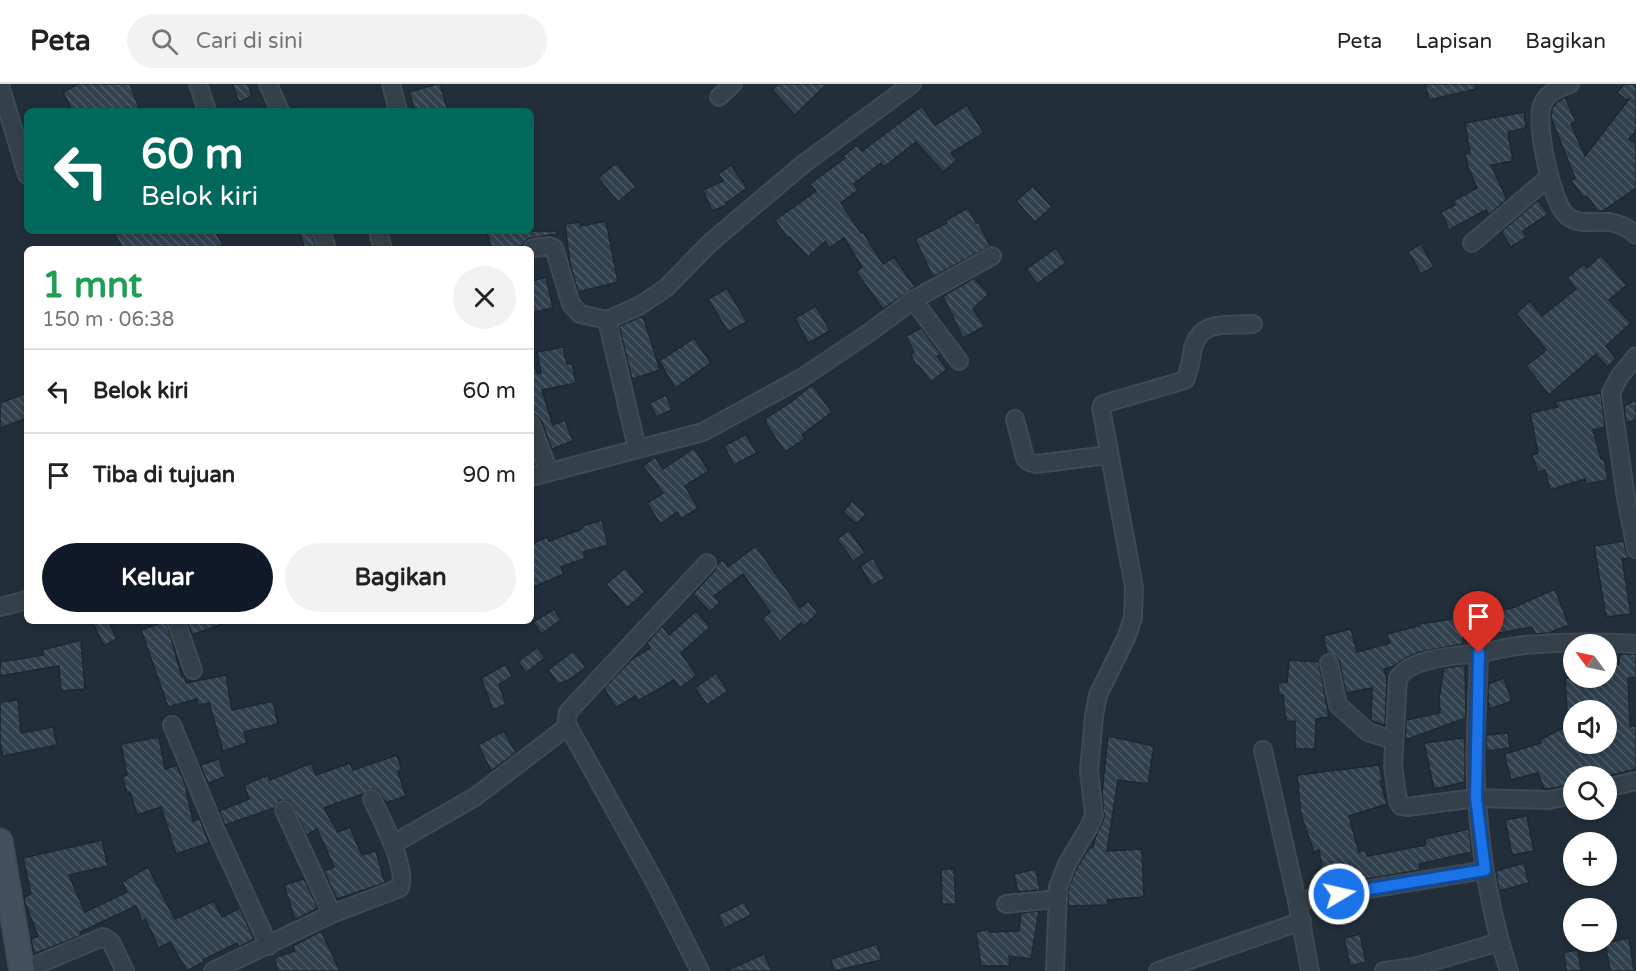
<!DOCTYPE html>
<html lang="id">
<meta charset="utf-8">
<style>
:root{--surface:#fff;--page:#f2f2f2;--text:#222;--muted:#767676;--line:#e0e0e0;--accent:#111827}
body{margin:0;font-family:"Varela Round",sans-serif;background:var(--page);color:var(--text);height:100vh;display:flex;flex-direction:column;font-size:22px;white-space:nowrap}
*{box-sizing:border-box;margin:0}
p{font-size:20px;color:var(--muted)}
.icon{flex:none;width:33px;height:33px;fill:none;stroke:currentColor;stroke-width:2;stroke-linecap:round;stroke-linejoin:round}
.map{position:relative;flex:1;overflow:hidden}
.drawer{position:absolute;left:24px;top:162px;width:510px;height:378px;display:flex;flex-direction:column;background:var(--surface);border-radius:9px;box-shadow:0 3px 9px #0003}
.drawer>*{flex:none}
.guide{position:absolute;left:24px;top:24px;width:510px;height:126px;border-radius:9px;box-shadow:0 3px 9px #0003;background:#00695c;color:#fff;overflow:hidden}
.needle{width:39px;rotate:303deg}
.fabs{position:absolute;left:1563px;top:550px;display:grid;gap:12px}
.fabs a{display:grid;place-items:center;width:54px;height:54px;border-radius:50%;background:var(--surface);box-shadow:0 3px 9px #0003;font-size:30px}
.pin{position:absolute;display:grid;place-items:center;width:51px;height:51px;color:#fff;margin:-62px -26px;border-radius:50% 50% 50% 0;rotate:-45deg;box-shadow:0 0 6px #0007}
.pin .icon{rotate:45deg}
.me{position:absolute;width:66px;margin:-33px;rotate:81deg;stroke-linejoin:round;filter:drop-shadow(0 0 4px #0008)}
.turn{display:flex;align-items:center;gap:21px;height:126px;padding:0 18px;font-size:27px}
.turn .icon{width:78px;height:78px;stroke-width:2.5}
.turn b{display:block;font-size:42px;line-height:51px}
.round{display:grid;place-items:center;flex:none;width:63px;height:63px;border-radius:32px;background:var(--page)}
.overview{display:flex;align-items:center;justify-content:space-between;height:102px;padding:0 18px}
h1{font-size:36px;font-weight:800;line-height:45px;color:#1e9e55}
.cta{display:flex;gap:12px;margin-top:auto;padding:12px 18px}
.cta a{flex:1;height:69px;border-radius:36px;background:var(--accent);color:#fff;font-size:24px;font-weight:800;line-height:69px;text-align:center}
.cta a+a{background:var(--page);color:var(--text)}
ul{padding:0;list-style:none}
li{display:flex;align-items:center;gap:18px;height:84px;padding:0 18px;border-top:2px solid var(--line)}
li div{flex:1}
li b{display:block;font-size:22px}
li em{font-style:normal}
header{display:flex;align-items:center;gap:36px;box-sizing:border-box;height:84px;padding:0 30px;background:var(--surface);border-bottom:2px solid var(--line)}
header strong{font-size:28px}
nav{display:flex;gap:33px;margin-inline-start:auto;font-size:21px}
.search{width:420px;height:54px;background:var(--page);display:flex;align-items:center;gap:15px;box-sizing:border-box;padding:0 21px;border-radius:33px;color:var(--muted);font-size:22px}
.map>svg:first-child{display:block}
</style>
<header>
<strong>Peta</strong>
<div class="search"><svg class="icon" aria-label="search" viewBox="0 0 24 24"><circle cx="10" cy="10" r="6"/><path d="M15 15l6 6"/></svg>Cari di sini</div>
<nav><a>Peta</a><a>Lapisan</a><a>Bagikan</a></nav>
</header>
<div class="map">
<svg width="1636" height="887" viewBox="0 0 1636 887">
<defs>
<pattern id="building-back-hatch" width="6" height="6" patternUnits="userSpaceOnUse" patternTransform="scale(1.5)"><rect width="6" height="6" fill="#31414e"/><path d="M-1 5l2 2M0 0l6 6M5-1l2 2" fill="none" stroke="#4c5a66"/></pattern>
</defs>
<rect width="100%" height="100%" fill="#222f3a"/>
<g fill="url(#building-back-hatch)" stroke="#1d2831" stroke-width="1.5">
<polygon points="78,0 130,0 139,24 131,27 72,27 63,8"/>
<polygon points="232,0 248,0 252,12 239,18"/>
<polygon points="437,0 440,0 448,27 415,27 409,8"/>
<polygon points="779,0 827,0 795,31 772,6"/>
<polygon points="1425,0 1475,0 1476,5 1429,16"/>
<polygon points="1625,0 1636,0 1636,47 1629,55 1636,60 1636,104 1603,127 1598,127 1587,112 1584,114 1571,97 1575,94 1551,34 1552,24 1557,18 1565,13 1576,38 1571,40 1585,72 1629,15 1626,16 1617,8"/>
<polygon points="967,21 984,49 951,69 957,76 943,88 916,58 884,83 881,79 854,100 858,106 841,119 861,149 863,148 883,180 894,173 915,203 883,225 856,188 862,183 844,154 829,164 825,158 808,173 789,153 787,154 775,136 816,107 810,100 845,74 843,72 857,61 862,67 922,22 935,41"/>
<polygon points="1524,28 1526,44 1508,48 1513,77 1491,81 1507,115 1489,131 1486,126 1449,146 1441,128 1455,121 1453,117 1477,104 1468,83 1465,70 1470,69 1465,39"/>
<polygon points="616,79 636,103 618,118 598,94"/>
<polygon points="731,81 747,104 726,119 727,121 712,127 703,106 723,97 718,90"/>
<polygon points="1033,102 1052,123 1035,138 1016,117"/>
<polygon points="1538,116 1548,130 1523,147 1527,153 1511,163 1501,148"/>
<polygon points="968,124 976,139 978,138 990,162 933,193 915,155 947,139 946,136"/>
<polygon points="606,137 618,198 578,208 570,179 565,140 580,138 580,142"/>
<polygon points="113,147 215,147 223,161 215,165 123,165"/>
<polygon points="299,147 311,147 316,165 305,165"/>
<polygon points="486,147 557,147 558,150 531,154 526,156 523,161 511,165 492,165"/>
<polygon points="1421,160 1434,183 1421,190 1408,167"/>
<polygon points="1056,164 1066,179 1037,200 1026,185"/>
<polygon points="1601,171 1627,201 1609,216 1631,239 1606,262 1616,275 1607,283 1596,270 1549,311 1526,282 1546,266 1516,229 1530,217 1542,232 1576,205 1567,194 1584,180 1587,184"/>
<polygon points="546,193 553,224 531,229 531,197"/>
<polygon points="974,194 989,210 973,225 985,242 963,254 943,212"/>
<polygon points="727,204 747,238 728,248 708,215"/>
<polygon points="816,222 830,247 808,259 795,234"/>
<polygon points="643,232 660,286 632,295 619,242"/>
<polygon points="921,244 941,270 937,272 947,285 931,298 918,281 916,282 911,270 914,268 906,252"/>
<polygon points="694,254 711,279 675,304 659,277"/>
<polygon points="563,263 567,280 572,279 576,299 542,306 553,341 565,336 573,357 552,365 541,336 537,332 531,330 531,280 534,280 538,290 541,289 537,268"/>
<polygon points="812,301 832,328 802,351 805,355 785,368 766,340 766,334 791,318"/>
<polygon points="27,309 27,334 0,344 0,319"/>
<polygon points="1601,309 1605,343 1593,346 1601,375 1604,374 1608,396 1586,400 1585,395 1550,406 1545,386 1538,388 1532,371 1538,369 1530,329 1558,323 1554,318"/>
<polygon points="666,311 672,326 656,333 650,319"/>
<polygon points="1636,316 1636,336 1626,339 1624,322"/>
<polygon points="746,350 757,369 734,381 724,362"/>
<polygon points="694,364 709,387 685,402 698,424 681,435 677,428 660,440 647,419 663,409 643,382 655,373 663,385"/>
<polygon points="852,417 866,430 857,440 843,428"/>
<polygon points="602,436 608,461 583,468 586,474 561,483 564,490 531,504 531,460 547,453 549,457 582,445 582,442"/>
<polygon points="849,446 865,469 853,477 837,455"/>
<polygon points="1624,457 1626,468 1631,474 1622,475 1631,530 1606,533 1594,462"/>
<polygon points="756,462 800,524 808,517 818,529 804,542 801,539 780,557 762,535 770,528 743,490 714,512 720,518 710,528 693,510 715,486 717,480 723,476 728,483"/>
<polygon points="873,474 885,494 872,502 860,482"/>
<polygon points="625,484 645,508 627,524 606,500"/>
<polygon points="1555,505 1569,541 1549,549 1535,550 1532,543 1478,553 1478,559 1467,560 1463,549 1463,560 1420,568 1408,573 1394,582 1384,585 1387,596 1385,642 1371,636 1372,604 1346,609 1339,576 1336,572 1327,569 1323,552 1351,545 1357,568 1390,559 1387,550 1419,542 1419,540 1452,535 1452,531 1475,529 1475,531 1512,524"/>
<polygon points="554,525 561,536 541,550 533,538"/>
<polygon points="696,527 710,543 681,569 697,591 680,604 674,596 638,617 635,612 616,624 604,604 632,575 650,564 647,559 662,542 669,551"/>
<polygon points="92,537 108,537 117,555 104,562"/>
<polygon points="166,537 182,593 184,592 186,599 226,591 232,626 273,617 278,640 244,648 247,659 223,667 209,619 198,621 197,615 168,623 141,546"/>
<polygon points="187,537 224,537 225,539 192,551"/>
<polygon points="81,556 85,605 61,607 59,582 0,592 0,578 44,571 42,566"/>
<polygon points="537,563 545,574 526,589 518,578"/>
<polygon points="573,567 586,583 569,596 558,600 548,586"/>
<polygon points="1620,570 1636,570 1636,594 1628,594 1630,642 1636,642 1636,685 1604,693 1570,693 1573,701 1547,705 1544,705 1538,689 1511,696 1504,670 1541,659 1540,656 1574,638 1574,660 1606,660 1606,627 1567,627 1565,594 1606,594 1606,580 1619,580"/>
<polygon points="1289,576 1319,578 1329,633 1316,635 1315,665 1295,665 1295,637 1286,638 1283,611 1279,612 1278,599 1287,598"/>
<polygon points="506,580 512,593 499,600 506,620 493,626 481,594"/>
<polygon points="1465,581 1466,634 1405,656 1406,636 1440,629 1439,614 1444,584"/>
<polygon points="716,589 728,607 707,621 695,604"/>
<polygon points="1504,594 1512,617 1490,625 1488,619 1488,600"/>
<polygon points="18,616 21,649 53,643 57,661 3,672 0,658 0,618"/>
<polygon points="504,647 516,669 491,687 478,661"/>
<polygon points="1508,649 1510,664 1486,667 1486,651"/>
<polygon points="1108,652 1154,662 1148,700 1118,696 1107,767 1142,765 1144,813 1107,816 1108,821 1068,822 1068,805 1076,785 1090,763 1093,763 1095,754 1104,734 1102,709"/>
<polygon points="159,653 165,685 177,681 187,705 186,706 193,737 200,735 209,759 176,770 161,723 137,731 130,708 127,709 122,693 127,691 121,660"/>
<polygon points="1462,654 1465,654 1465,698 1434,705 1424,659"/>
<polygon points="397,671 402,686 398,687 406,712 386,719 378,707 372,705 363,710 324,724 338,748 350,743 362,771 376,767 385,799 337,815 324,787 334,783 317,745 307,751 290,718 280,716 274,724 225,741 219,727 249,715 244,701 268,691 270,696 311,679 316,691 350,679 353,686"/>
<polygon points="219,675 225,693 208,699 200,681"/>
<polygon points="1379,681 1383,696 1380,697 1387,720 1349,732 1359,768 1366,766 1367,772 1426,761 1424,755 1469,745 1472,768 1419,780 1420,786 1325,802 1319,766 1314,768 1301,731 1297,691"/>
<polygon points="1527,732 1534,767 1512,771 1505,736"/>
<polygon points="102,756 108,782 69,791 85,828 127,808 122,798 148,783 175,835 214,817 222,833 240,824 254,855 239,863 237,859 203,876 204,878 187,887 170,858 159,864 145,835 142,837 136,822 80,848 82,851 34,870 31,855 38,852 25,819 24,813 31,810 23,774"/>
<polygon points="1524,779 1529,799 1499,807 1496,787"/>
<polygon points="941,785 954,785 956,820 942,820"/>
<polygon points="1036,785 1040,806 1018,808 1014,790"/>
<polygon points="304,795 318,824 295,836 284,801"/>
<polygon points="744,818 751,831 725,844 718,831"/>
<polygon points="1039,827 1031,875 1009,872 1010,882 981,882 976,848 989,845 990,848 1019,847 1021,829"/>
<polygon points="321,847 340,887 278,887 274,874 295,867 293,862"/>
<polygon points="1360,850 1366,878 1350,882 1344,854"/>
<polygon points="1629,854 1634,887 1610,887 1605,859"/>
<polygon points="877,860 882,876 834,887 831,875"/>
<polygon points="1578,866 1581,887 1566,887 1564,868"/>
<polygon points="764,870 772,887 726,887"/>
</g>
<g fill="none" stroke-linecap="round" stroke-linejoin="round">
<g stroke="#3f4a53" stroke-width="20">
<g id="street">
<polyline points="198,0 207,27"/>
<polyline points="268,0 280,27"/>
<polyline points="391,0 398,27"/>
<path d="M 1570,0 C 1558,4 1547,9 1542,21 C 1535,40 1552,120 1567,132 C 1585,147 1609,126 1636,151"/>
<polyline points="0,1 27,91"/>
<polyline points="719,13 733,0"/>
<polyline points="321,147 327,165"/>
<polyline points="378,147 383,165"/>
<polyline points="1472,159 1549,93"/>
<polyline points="533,164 549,162 554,164 571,220 580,230 607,236 639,222 666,204 710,159 802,81 912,0"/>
<polyline points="913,216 959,277"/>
<polyline points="607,236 637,364"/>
<polyline points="1636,272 1619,293 1611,309 1626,414 1636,465"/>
<polyline points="1015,335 1025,374 1029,378 1036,380 1108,371"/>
<polyline points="531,340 549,388"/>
<polyline points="531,393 703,348 803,293 870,248 913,216 992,172"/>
<polyline points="0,523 27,516"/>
<polyline points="176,537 193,586"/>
<path d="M 1479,569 C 1478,618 1473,668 1477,716 C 1481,773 1491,832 1509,887"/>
<polyline points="1329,579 1338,621 1368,648 1393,656"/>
<polyline points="172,641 217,749 269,862"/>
<polyline points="566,642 568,628 707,479"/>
<polyline points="1263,666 1297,817"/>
<polyline points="1606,704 1636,697"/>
<path d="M 1574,711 L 1548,716 L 1476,714 L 1407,723 L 1401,722 L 1398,717 L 1393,682 L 1398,594 C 1412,573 1457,572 1480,569 C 1495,567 1510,562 1525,561 C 1561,558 1600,558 1636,560"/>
<polyline points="284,726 332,830"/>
<polyline points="393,760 475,713 568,642 656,800 700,887"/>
<polyline points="1006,820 1058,815"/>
<polyline points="22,887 103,853 111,858 125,887"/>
<path d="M 213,887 L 332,830 L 400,804 C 408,786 381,733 372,715"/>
<path d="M 1055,887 L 1058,803 L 1067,780 L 1089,743 L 1094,731 L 1089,687 L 1094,632 L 1098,611 L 1127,552 L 1133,533 L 1134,503 L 1101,324 L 1103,320 L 1185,296 C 1190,286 1191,275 1193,264 C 1201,234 1229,242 1253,240"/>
<polyline points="1158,887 1302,837"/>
<polyline points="1310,887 1297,817 1485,786"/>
<polyline points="1384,887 1414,883 1499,858"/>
</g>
</g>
<g stroke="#3f4a53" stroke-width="27">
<polyline id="secondary" points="0,757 22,887"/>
</g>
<use href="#street" stroke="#35414a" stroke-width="16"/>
<use href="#secondary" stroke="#43505d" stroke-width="24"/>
</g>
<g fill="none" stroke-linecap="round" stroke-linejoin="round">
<g stroke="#114b97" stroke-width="15">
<polyline id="route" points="1339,810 1485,786 1476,714 1479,569"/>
</g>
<use href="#route" stroke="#1a73e8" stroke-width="10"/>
</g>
</svg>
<div class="fabs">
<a><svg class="needle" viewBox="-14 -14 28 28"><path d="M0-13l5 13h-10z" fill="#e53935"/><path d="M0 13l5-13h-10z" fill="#767676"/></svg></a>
<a><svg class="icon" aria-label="sound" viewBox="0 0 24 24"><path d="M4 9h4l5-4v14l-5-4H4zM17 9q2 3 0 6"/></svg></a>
<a><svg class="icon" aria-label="search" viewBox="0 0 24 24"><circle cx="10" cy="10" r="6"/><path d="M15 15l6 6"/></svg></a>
<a>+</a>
<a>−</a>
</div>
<div class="pin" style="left:1479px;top:569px;background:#d93025"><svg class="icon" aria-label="arrive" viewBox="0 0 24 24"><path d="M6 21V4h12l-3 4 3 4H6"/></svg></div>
<svg class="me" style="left:1339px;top:810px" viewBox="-20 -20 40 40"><circle r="17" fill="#1a73e8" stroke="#fff" stroke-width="3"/><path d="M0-11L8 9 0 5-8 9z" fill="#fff"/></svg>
<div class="guide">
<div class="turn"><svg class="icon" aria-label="left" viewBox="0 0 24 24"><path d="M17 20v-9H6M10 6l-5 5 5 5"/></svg><div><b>60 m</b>Belok kiri</div></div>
</div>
<section class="drawer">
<div class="overview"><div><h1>1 mnt</h1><p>150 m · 06:38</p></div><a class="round"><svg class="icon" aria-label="close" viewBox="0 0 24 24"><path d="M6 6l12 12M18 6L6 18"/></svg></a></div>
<ul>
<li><svg class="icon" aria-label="left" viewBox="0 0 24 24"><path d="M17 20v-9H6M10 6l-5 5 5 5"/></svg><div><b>Belok kiri</b></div><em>60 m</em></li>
<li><svg class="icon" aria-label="arrive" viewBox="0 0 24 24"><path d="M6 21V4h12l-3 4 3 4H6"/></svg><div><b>Tiba di tujuan</b></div><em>90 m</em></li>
</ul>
<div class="cta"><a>Keluar</a><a>Bagikan</a></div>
</section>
</div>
